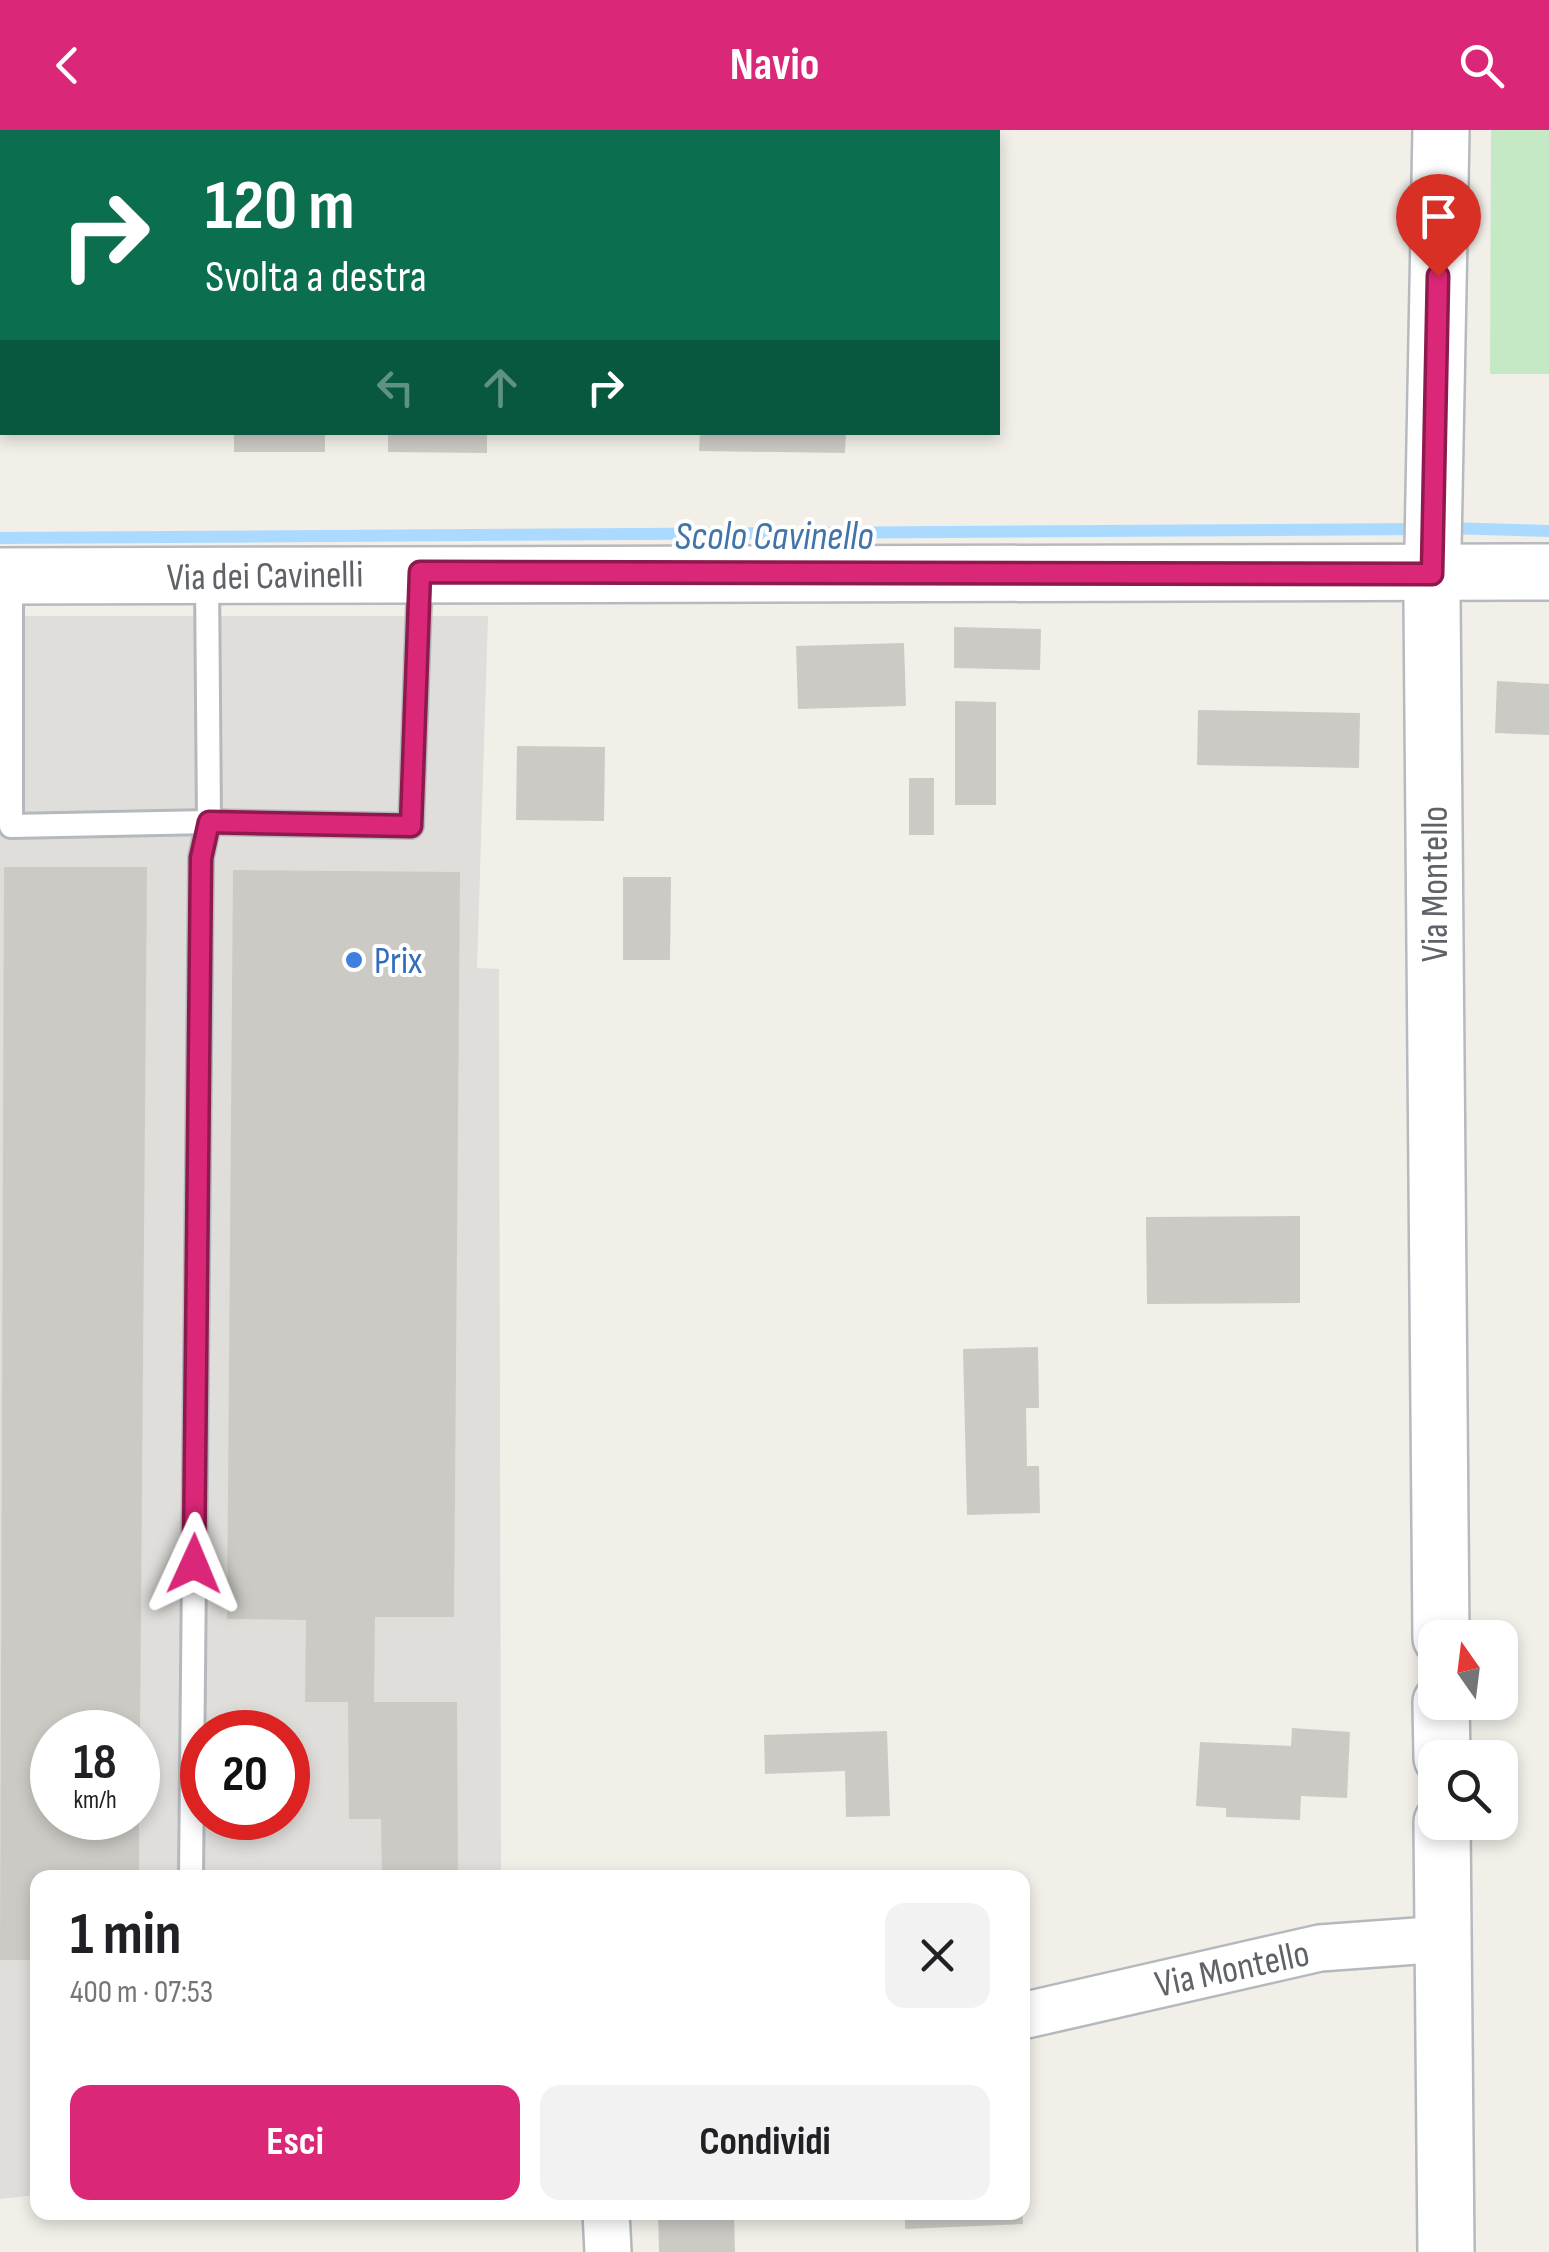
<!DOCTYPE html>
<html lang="it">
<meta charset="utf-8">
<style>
:root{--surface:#fff;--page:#f2f2f2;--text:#202124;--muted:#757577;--accent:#db2777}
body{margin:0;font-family:"Sofia Sans Condensed",sans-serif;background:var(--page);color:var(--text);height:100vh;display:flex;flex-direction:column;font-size:38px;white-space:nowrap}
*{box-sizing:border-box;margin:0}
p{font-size:32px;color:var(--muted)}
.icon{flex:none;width:55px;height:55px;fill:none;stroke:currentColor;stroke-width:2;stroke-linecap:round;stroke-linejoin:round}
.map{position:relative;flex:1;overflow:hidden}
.side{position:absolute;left:30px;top:1740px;width:1000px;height:350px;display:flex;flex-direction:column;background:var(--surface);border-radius:20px;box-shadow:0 5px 15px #0003}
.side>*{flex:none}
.banner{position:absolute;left:0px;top:0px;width:1000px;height:305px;box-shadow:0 5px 15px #0003;background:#0b6e4f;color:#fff;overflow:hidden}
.needle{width:65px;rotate:346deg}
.tools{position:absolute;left:1418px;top:1490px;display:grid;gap:20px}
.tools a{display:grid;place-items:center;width:100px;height:100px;border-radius:20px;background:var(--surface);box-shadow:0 5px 15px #0003;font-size:50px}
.speed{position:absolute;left:30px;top:1580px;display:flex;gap:20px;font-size:50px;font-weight:700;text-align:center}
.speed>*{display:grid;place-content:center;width:130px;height:130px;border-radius:50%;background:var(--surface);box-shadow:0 5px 15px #0003;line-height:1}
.speed small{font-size:25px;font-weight:400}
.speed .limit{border:15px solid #d22;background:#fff;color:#111}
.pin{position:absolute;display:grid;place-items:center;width:85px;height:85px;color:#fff;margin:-102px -42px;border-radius:50% 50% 50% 0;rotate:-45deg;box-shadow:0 0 10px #0007}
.pin .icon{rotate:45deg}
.me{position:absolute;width:110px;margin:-55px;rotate:1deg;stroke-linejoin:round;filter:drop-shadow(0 0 8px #0008)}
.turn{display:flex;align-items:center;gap:35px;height:210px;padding:0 40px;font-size:45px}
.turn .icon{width:130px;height:130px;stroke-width:2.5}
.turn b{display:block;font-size:70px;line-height:85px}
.lanes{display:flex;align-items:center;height:95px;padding:0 40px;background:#0003;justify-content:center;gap:50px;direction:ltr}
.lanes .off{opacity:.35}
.round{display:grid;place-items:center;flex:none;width:105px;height:105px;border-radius:20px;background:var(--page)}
.overview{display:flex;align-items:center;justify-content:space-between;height:170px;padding:0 40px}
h1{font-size:60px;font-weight:700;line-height:75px}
.cta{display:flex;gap:20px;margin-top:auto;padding:20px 40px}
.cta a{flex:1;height:115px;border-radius:20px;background:var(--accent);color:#fff;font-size:40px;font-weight:700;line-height:115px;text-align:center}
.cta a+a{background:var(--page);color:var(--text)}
header{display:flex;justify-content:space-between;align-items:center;height:130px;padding:0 40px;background:var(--accent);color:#fff;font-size:45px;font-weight:700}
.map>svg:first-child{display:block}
</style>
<header><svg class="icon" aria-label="back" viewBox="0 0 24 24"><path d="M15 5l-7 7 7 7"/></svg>Navio<svg class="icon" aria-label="search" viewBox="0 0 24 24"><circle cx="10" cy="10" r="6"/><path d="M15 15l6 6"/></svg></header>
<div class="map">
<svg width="1549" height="2122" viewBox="0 0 1549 2122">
<rect width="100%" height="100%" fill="#f1efe8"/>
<path fill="#e0deda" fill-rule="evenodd" d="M 0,486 L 488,486 L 477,838 L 499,839 L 501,1747 L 38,1748 L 37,2065 L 0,2069 ZM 52,1602 L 138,1602 L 138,1688 L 52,1688 ZM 202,1602 L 288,1602 L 288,1688 L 202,1688 Z"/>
<polygon fill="#c5e8c5" points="1491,0 1549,0 1549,244 1490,244"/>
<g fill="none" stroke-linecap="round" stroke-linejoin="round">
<g stroke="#aadaff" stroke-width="12">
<polyline points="1447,398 1549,401"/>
<polyline points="0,408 1422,399"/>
</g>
</g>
<g fill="#cccac5">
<rect x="234" y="302" width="91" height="20"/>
<polygon points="388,302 487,302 487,323 388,322"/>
<polygon points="700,302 846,302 845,323 699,321"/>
<polygon points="954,497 1041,499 1040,540 954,538"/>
<polygon points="904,513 906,576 798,579 796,516"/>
<polygon points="1497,551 1549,554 1549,605 1495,603"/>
<polygon points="955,571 996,572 996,675 955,675"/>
<polygon points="1198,580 1360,583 1359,638 1197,635"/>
<polygon points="517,616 605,617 604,691 516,690"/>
<rect x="909" y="648" width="25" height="57"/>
<polygon points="4,737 147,737 140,1602 52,1602 52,1688 139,1688 139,1748 38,1748 38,1830 0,1830"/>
<polygon points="233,740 460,742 454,1487 375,1487 374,1572 457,1572 458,1748 382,1748 381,1689 349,1689 348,1572 305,1572 306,1490 227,1489"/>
<polygon points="623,747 671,747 670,830 623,830"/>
<polygon points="1300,1086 1300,1173 1147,1174 1146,1087"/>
<polygon points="1038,1217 1039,1278 1026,1278 1027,1336 1039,1336 1040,1383 967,1385 963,1219"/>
<polygon points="1292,1598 1350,1602 1347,1668 1301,1666 1300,1690 1226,1687 1226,1678 1196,1676 1200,1612 1291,1616"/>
<polygon points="887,1601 890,1686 846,1687 845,1641 765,1644 764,1605"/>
<polygon points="658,2082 734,2082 735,2122 659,2122"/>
<polygon points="905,2082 1022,2082 1023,2094 905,2099"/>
</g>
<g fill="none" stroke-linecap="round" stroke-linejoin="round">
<g stroke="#b5b8bc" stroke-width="28">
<g id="lane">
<polyline points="11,446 11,696 209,692 411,696 420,444"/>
<polyline points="191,1748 201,727 209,692 207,448"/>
</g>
</g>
<g stroke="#b5b8bc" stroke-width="50">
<g id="street">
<polyline points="691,0 691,2"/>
<polyline points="223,2 223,0"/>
<polyline points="1022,1886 1320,1818 1444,1809"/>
<polyline points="606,2082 608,2122"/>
</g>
</g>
<g stroke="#b6babf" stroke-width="60">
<g id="secondary">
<polyline points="0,446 1549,442"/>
<polyline points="1441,1508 1432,469 1441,0"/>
<polyline points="1441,1572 1442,1628"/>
<polyline points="1442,1692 1446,2122"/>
</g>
</g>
<use href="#lane" stroke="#fff" stroke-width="22"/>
<use href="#street" stroke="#fff" stroke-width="45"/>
<use href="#secondary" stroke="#fff" stroke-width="55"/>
</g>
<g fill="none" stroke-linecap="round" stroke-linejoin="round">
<g stroke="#8e194d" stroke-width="25">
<polyline id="route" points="194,1434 201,728 209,692 411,696 420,442 1432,444 1438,146"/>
</g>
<use href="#route" stroke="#db2777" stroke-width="18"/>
</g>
<circle fill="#3f7fe0" stroke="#fff" stroke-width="4" cx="354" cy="830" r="10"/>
<g text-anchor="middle" stroke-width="8" stroke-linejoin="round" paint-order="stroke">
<g font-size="38" fill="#5f6368" stroke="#fff">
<text transform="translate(265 445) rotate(-1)" y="13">Via dei Cavinelli</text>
<text transform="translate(1434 754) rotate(-90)" y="13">Via Montello</text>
<text transform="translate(1232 1838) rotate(-12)" y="13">Via Montello</text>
</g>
<g font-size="38" fill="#366cbe" stroke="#fff" text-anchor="start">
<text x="374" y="843">Prix</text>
</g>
<g font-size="40" font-style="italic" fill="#4174aa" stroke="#fff">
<text x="774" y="419">Scolo Cavinello</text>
</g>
</g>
</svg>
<div class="tools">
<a><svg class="needle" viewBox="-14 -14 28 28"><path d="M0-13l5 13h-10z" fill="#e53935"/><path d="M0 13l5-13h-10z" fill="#757577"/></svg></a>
<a><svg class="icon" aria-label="search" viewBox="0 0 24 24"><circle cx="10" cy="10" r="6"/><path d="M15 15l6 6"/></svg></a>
</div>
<div class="speed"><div>18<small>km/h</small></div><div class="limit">20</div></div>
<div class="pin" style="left:1438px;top:146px;background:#d93025"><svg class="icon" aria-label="arrive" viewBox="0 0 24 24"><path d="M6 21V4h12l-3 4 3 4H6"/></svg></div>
<svg class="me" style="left:194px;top:1434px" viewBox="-20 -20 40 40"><path d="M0-17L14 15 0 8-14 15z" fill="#db2777" stroke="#fff" stroke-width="4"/></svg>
<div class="banner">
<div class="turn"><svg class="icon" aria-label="right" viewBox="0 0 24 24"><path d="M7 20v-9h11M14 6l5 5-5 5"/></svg><div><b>120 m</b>Svolta a destra</div></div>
<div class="lanes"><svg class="icon off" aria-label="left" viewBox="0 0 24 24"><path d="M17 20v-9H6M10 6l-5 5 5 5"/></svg><svg class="icon off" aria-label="ahead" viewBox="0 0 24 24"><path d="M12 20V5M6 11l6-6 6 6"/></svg><svg class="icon" aria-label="right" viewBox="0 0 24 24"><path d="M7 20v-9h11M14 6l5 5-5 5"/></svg></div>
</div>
<section class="side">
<div class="overview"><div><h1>1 min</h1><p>400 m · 07:53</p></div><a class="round"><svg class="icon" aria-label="close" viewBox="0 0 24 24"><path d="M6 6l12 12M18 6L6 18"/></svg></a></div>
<div class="cta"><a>Esci</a><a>Condividi</a></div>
</section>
</div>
